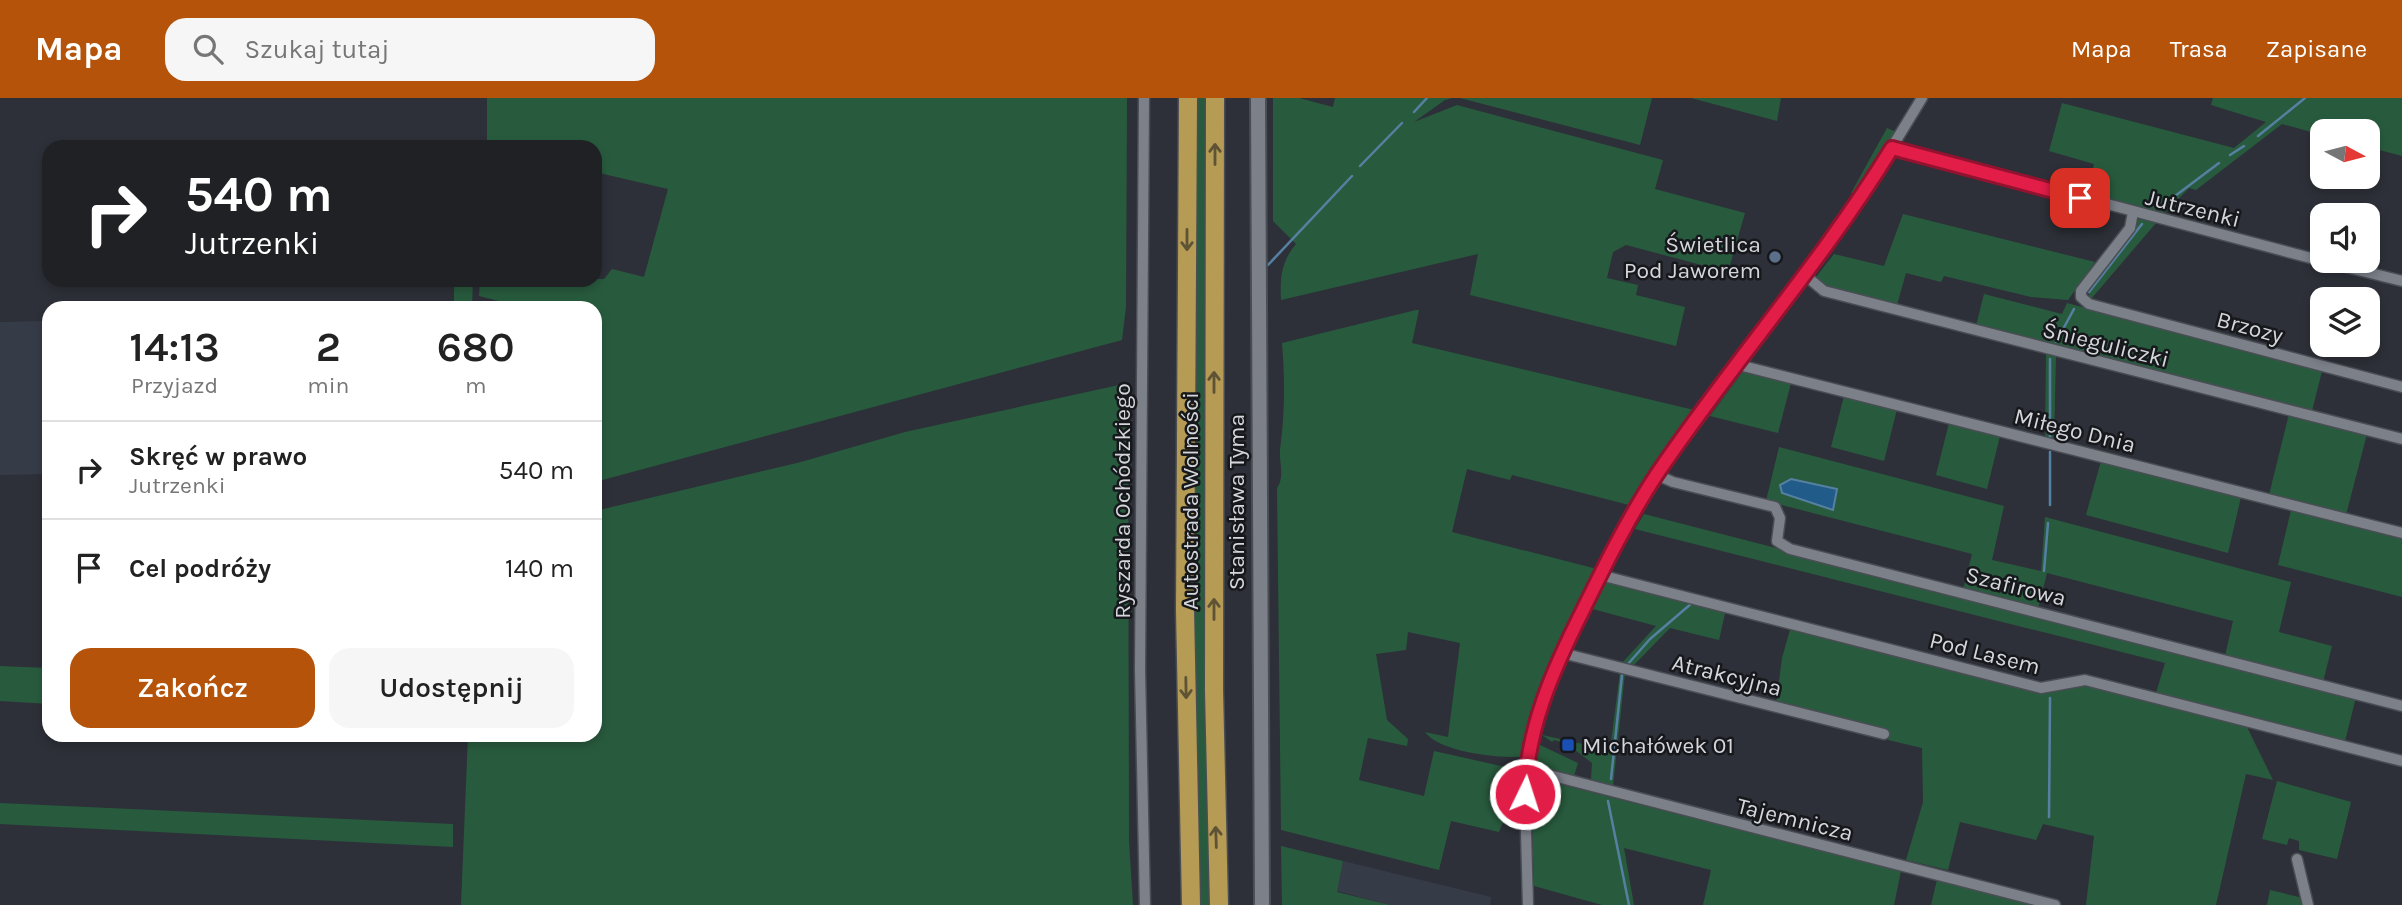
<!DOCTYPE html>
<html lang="pl">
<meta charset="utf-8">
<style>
:root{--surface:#fff;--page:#f6f6f6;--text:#222;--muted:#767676;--line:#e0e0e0;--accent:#b45309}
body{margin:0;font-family:Karla,sans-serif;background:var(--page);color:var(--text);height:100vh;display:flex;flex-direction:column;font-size:26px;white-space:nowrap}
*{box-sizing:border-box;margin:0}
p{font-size:23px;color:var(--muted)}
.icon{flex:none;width:38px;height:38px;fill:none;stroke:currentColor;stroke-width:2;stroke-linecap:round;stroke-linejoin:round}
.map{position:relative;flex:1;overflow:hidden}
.drawer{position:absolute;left:42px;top:203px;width:560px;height:441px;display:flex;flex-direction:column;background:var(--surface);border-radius:21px;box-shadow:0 4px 10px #0003}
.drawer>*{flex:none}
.hud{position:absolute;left:42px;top:42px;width:560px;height:147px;border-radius:21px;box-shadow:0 4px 10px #0003;background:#202124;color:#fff;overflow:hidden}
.needle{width:46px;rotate:97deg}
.buttons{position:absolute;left:2310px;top:21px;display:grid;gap:14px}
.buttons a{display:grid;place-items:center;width:70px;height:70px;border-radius:14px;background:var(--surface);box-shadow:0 4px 10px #0003;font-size:35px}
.pin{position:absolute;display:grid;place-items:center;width:60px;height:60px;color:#fff;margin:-30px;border-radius:14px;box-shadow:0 4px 10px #0006}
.me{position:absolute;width:77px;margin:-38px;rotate:4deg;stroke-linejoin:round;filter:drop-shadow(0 0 5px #0008)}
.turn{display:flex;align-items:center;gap:24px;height:147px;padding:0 28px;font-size:32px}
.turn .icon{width:91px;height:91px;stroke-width:2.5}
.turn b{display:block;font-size:49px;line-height:60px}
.eta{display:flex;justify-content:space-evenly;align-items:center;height:119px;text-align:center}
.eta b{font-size:42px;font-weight:600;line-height:49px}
.button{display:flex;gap:14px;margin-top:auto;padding:14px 28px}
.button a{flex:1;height:80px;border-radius:21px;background:var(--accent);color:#fff;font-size:28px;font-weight:600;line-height:80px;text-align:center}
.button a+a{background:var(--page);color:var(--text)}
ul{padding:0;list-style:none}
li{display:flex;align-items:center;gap:21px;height:98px;padding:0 28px;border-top:2px solid var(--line)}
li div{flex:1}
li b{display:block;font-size:26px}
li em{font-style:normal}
header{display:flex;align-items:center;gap:42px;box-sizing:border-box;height:98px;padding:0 35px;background:var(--accent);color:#fff}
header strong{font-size:33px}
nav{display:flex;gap:38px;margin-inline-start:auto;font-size:24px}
.search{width:490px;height:63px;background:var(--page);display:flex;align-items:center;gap:18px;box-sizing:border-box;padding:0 24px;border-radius:21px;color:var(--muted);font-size:26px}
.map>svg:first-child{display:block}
</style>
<header>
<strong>Mapa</strong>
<div class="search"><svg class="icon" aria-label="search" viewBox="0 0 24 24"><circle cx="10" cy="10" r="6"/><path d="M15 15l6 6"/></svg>Szukaj tutaj</div>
<nav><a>Mapa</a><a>Trasa</a><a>Zapisane</a></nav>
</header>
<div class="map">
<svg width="2402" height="807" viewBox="0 0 2402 807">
<rect width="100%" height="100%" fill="#2d3038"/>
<g fill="#363b48">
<polygon points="49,223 49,376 0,377 0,224"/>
<polygon points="1343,763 1491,799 1490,807 1390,807 1337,793"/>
</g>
<g fill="#285b3e">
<polygon points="487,0 1127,0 1126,209 1122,242 595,384 595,210 527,210 479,198 480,182 604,181 612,171 644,179 668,91 595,74 595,49 487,48"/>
<polygon points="1194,0 1210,0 1213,807 1197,807 1192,544"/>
<path d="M 1273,0 L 1299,0 L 1333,9 L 1335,0 L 1452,0 L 1445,2 L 1414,24 L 1457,7 L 1663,62 L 1655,91 L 1745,115 L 1728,174 L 1626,147 L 1613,154 L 1607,180 L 1638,187 L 1636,197 L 1685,209 L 1676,248 L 1470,197 L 1478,156 L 1281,202 C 1280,180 1281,164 1296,146 L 1273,123 Z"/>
<polygon points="1460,0 1652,0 1640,47"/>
<polygon points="1691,0 1781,0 1777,23"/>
<polygon points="2213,0 2402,0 2402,58 2368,49 2368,33 2322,33 2322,37 2282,26 2196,92 2189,90 2165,115 2087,95 2094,66 2049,53 2062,5 2234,50 2266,24 2211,7"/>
<polygon points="1887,30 1896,34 1859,94 1851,95"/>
<polygon points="1903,116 2095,164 2068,202 2031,199 1944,178 1941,184 1906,175 1897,207 1819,187 1816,179 1834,156 1884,168"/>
<polygon points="2139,121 2156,125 2091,201 2087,191"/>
<polygon points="454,182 473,182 472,210 454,210"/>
<polygon points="1984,196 2062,216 2067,205 2322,273 2312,313 1976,228"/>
<path d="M 1416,212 L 1419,212 L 1412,245 L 1694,312 L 1633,408 L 1512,377 L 1510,382 L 1467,371 L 1452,434 L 1597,471 L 1558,547 L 1542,587 L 1521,659 C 1497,660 1439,654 1425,634 L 1448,639 L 1460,545 L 1408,534 L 1406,552 L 1376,556 L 1387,622 L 1408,641 L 1407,648 L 1368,640 L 1359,682 L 1424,698 L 1434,653 L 1510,670 L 1518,678 L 1521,723 L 1505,719 L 1499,734 L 1451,723 L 1439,772 L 1281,732 L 1277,390 C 1285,379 1279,365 1280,352 C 1285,315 1285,281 1282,245 Z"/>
<polygon points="2046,255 2056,257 2054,343 2045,341"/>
<polygon points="1744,272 1791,285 1778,335 1710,318"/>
<polygon points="1128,285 1129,743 1133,807 461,807 468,637 595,637 595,413 801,364 905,334"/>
<polygon points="1844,298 1897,311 1884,363 1831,349"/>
<polygon points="2289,316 2367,336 2346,417 2269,397"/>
<polygon points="1949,325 2000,338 1987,391 1936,377"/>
<polygon points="1779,349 2004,408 1992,462 2041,473 2045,419 2291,484 2279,534 2332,548 2323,584 2225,558 2233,523 2047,475 2038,511 1963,492 1972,456 1766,403"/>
<polygon points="2101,363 2241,399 2228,455 2086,417"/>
<polygon points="2291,412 2402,440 2402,499 2278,467"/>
<polygon points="1644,416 2356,599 2345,643 2156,595 2165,565 1635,431"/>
<polygon points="1604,480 1726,511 1719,542 1670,530 1632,569 1621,566 1656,528 1589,510"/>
<path d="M 1791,528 L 2045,594 C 2060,594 2070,585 2085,585 L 2246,627 L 2273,682 L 2246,676 L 2216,807 L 2086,807 L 2094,738 L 2043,726 L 2036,742 L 1960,724 L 1948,772 L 1906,762 L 1923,704 L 1922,650 L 1888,642 L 1890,635 L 1776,606 L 1782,560 Z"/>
<polygon points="0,568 49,570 49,606 0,603"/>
<polygon points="1620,574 1625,575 1613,688 1591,681 1592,665 1571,649 1572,647 1554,642 1552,644 1542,637 1610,652"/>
<polygon points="1540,647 1578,665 1574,678 1536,669 1535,649"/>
<polygon points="1535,680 1901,773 1894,807 1703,807 1711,772 1624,750 1634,807 1602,807 1534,788 1531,690"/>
<polygon points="2277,683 2351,704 2337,761 2299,752 2299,743 2289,740 2287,747 2262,741"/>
<polygon points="0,705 453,726 453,749 0,726"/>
<polygon points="1281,748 1343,763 1337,794 1390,807 1282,807"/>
<polygon points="1937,782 2037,807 1931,807"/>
<polygon points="2270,792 2303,800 2305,807 2267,807"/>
</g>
<polygon fill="#205b8a" stroke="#5680a2" stroke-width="2" points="1791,381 1837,391 1833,412 1782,395 1780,387"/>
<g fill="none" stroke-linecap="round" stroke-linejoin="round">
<g stroke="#5680a2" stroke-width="2.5">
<polyline points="1414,14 1427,0"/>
<polyline points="2258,38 2305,0"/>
<polyline points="2230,57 2244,48"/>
<polyline points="1360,68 1402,25"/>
<polyline points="2159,110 2219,65"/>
<polyline points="1268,167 1352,78"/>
<polyline points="2089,194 2142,126"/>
<polyline points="2056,244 2074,211"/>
<polyline points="2050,340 2050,261"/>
<polyline points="2050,407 2050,354"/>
<polyline points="2044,473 2048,425"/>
<polyline points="1628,566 1650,541 1692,505"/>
<polyline points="1611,681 1622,577"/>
<polyline points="1608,703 1629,807"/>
<polyline points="2049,719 2050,600"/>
</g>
<g stroke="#4a4d54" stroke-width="13">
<g id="street">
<polyline points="1144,0 1140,572 1145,807"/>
<polyline points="1892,49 2322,163"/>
<polyline points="2133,114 2130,130 2081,193 2081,199 2089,206 2402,289"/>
<polyline points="2322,163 2402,183"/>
<polyline points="1806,178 1824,193 2402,341"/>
<polyline points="1739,267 2402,435"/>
<polyline points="1657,377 1673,384 1775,409 1780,420 1777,443 1790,451 2402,608"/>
<polyline points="1600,477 2041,590 2085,582 2402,663"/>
<polyline points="1562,555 1884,636"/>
<polyline points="1526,671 2055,807"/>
<polyline points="2297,761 2308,807"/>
<polyline points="1528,807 1525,697 1532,638 1543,599 1600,477 1657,377 1806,178 1875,77 1922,0"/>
</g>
</g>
<g stroke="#4a4d54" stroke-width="18">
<polyline id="secondary" points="1258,0 1262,807"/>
</g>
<g stroke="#4a4d54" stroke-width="21">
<g id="highway">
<polyline points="1188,0 1185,512 1191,807"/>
<polyline points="1215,0 1214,592 1219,807"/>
</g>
</g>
<use href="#street" stroke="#7c8089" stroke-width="10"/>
<use href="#secondary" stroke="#7c8089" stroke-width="14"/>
<use href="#highway" stroke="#b59b54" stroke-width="18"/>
</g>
<defs><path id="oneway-shaft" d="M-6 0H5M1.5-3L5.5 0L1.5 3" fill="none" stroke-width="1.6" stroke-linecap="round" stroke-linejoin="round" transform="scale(1.75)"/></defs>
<g stroke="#5e5335">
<use href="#oneway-shaft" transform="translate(1215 56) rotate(-90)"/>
<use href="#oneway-shaft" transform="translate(1187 142) rotate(90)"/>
<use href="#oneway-shaft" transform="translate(1214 284) rotate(-90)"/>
<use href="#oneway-shaft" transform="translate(1214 511) rotate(-90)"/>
<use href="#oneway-shaft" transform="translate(1186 590) rotate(89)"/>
<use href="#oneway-shaft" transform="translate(1216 739) rotate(-92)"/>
</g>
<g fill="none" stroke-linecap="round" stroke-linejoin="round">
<g stroke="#92132f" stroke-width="18">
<path id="route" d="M 1525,696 C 1527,631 1552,574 1581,516 C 1604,469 1628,420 1657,376 C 1732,265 1822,164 1892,50 L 2080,100"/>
</g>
<use href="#route" stroke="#e11d48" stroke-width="12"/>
</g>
<circle fill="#5c6f8a" stroke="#16181b" stroke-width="2.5" cx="1775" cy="159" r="7"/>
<rect fill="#1a4fb4" stroke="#16181b" stroke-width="2.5" x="1561" y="640" width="14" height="14" rx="3.5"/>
<g text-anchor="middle" stroke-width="5" stroke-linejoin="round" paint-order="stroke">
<g font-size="23" fill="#d4d6db" stroke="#16181b">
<text transform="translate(2193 110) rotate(14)" y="8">Jutrzenki</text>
<text transform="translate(2250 229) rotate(15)" y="8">Brzozy</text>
<text transform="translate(2106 246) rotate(14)" y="8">Śnieguliczki</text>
<text transform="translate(2075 332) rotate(14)" y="8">Miłego Dnia</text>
<text transform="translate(1122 403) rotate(-90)" y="8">Ryszarda Ochódzkiego</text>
<text transform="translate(1190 403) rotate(-90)" y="8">Autostrada Wolności</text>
<text transform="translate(1236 404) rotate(-90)" y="8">Stanisława Tyma</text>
<text transform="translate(2016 488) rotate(14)" y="8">Szafirowa</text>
<text transform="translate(1985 555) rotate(14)" y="8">Pod Lasem</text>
<text transform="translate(1727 577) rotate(14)" y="8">Atrakcyjna</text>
<text transform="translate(1795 721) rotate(14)" y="8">Tajemnicza</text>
</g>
<g font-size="23" fill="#d4d6db" stroke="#16181b" text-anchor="end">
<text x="1761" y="154">Świetlica<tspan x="1761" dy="26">Pod Jaworem</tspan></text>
<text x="1582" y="655" text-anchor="start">Michałówek 01</text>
</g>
</g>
</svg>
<div class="buttons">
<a><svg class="needle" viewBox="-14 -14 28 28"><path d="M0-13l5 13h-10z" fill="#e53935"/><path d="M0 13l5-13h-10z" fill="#767676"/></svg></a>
<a><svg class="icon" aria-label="sound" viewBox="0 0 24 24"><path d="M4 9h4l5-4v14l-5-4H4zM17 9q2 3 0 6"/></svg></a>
<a><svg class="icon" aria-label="layers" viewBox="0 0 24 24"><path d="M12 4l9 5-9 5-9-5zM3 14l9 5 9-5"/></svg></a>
</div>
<div class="pin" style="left:2080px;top:100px;background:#d93025"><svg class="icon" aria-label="arrive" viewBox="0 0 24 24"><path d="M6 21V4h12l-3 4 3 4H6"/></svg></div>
<svg class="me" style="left:1525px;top:696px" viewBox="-20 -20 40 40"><circle r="17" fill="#e11d48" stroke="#fff" stroke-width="3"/><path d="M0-11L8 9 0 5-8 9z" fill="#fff"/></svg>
<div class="hud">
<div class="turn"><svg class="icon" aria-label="right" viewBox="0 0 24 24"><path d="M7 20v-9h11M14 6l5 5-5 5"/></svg><div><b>540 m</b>Jutrzenki</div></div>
</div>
<section class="drawer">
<div class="eta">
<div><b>14:13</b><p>Przyjazd</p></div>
<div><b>2</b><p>min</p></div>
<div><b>680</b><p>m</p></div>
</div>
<ul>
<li><svg class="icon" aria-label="right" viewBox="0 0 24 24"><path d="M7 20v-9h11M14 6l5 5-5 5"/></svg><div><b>Skręć w prawo</b><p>Jutrzenki</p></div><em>540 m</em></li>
<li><svg class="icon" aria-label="arrive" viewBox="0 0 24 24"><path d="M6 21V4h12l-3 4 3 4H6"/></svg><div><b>Cel podróży</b></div><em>140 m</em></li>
</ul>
<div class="button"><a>Zakończ</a><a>Udostępnij</a></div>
</section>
</div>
